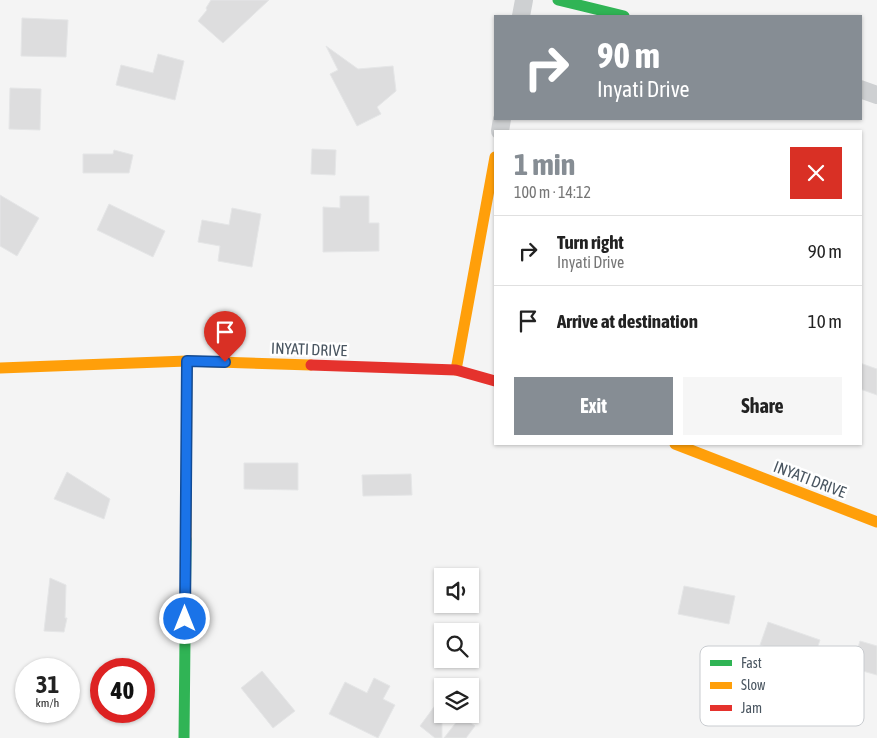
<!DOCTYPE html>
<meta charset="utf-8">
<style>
:root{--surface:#fff;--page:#f6f6f6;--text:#222;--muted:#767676;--line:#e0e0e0;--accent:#868d94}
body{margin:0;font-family:"Asap Condensed",sans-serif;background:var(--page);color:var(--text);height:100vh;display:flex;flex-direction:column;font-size:19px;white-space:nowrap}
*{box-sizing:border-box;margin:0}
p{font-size:16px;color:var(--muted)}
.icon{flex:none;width:28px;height:28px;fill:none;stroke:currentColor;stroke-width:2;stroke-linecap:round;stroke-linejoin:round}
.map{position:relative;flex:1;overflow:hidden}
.panel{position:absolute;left:494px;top:130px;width:368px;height:315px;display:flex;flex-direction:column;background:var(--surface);border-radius:0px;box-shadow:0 1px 4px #0004}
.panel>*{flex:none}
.banner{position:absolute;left:494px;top:15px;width:368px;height:105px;border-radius:0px;box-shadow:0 1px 4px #0004;background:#868d94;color:#fff;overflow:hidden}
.tools{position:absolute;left:434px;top:568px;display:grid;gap:10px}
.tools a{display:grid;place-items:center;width:45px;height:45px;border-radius:0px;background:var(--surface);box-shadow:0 1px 4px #0004;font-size:25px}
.speed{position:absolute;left:15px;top:658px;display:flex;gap:10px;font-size:25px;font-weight:700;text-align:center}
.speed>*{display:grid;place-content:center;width:65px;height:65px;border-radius:50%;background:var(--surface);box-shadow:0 1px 4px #0004;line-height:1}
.speed small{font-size:12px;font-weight:400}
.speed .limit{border:8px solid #d22;background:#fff;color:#111}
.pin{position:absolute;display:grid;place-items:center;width:42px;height:42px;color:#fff;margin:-51px -21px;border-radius:50% 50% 50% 0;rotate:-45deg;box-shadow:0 0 5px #0007}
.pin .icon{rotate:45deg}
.me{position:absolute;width:55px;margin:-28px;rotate:0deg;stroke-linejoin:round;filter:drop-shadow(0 0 4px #0008)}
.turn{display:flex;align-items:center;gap:18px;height:105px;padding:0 20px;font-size:22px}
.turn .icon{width:65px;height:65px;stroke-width:2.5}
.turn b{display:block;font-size:35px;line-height:42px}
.round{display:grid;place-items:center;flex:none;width:52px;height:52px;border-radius:0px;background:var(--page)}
.summary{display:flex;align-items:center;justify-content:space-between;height:85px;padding:0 20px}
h1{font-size:30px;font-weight:700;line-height:38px;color:var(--accent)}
.cta{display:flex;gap:10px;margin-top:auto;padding:10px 20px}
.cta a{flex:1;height:58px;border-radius:0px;background:var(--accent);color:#fff;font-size:20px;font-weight:700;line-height:58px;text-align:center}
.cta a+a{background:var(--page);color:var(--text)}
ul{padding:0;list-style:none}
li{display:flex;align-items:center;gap:15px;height:70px;padding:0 20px;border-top:1px solid var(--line)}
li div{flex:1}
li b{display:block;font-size:19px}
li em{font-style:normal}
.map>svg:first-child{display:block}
</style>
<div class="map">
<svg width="877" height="738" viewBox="0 0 877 738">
<rect width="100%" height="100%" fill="#f4f4f4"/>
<g fill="#ddddde" stroke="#e5e6e7">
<polygon points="211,0 269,0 223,43 198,21 207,10 206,8"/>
<polygon points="22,18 68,20 66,57 21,56"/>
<polygon points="326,46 358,69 393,66 396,91 377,107 381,114 357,126 330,74 338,70"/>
<polygon points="158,54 184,61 175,100 116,85 121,65 153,73"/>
<polygon points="10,88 41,89 40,130 9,129"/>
<polygon points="312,149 336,150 335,175 311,174"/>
<polygon points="114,150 133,155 129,173 83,173 83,154 113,154"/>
<polygon points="0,195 39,218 17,256 0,246"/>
<polygon points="340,196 369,196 369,223 379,223 379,251 323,252 323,207 340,208"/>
<polygon points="109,204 165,231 153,257 97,230"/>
<polygon points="232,208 261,214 252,267 218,261 220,246 198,242 202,220 229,225"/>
<polygon points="860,363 877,369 877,395 860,389"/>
<polygon points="244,463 298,463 298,490 244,489"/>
<polygon points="67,472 110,499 104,519 54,499"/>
<polygon points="411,474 412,495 363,496 362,475"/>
<polygon points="50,578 66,585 65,618 67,618 64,632 44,631"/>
<polygon points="684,586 735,596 729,624 678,614"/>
<polygon points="768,622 820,640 812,663 760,645"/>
<polygon points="860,641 877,646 877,675 852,668"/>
<polygon points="262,671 295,711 273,728 241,688"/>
<polygon points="374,678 390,686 383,699 395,705 378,738 329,714 345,682 367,693"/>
<polygon points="442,696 442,738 435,738 420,726"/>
<polygon points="461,716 475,726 466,738 444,738"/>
</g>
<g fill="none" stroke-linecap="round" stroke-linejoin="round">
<g stroke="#ced0d2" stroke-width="18">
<polyline points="521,16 524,0"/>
<polyline points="860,89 877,95"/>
<polyline points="500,131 502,119"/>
</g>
<g stroke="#30b455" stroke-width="11">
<polyline points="558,0 624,16"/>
<polyline points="184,738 186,539"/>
</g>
<g stroke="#ff9f0a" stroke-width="11">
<polyline points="0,368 187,361 311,365"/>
<polyline points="456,370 495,157"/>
<polyline points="675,444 877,522"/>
<polyline points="186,539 187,361"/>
</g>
<polyline stroke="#e5322d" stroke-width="11" points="311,365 456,370 495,381"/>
</g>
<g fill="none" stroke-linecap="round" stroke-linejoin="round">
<g stroke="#114b97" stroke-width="12">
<polyline id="route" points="185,619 187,361 225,362"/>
</g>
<use href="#route" stroke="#1a73e8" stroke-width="9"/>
</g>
<g text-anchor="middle" stroke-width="5" stroke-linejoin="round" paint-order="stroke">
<g font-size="16" fill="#4a5661" stroke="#fff">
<text transform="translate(309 349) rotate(2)" y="6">INYATI DRIVE</text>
<text transform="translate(810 479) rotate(21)" y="6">INYATI DRIVE</text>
</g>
</g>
<rect x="700" y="646" width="164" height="80" rx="8" fill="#fff" stroke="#c9ccd0" stroke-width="1"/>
<rect x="710" y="660" width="22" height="6" fill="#30b455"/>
<rect x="710" y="682" width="22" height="7" fill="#ff9f0a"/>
<rect x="710" y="705" width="22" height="6" fill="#e5322d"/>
<g font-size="14" fill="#4a5661">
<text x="741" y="668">Fast</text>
<text x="741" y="690">Slow</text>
<text x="741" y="713">Jam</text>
</g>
</svg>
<div class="tools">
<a><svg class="icon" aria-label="sound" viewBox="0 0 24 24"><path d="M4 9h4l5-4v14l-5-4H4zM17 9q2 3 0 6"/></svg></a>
<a><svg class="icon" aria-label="search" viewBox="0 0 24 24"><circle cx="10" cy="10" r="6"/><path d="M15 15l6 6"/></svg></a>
<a><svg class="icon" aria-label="layers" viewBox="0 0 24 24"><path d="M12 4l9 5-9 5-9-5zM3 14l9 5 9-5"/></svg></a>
</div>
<div class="speed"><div>31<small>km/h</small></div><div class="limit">40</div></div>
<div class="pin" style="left:225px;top:362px;background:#d93025"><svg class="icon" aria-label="arrive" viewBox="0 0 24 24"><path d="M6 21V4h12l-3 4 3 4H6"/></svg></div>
<svg class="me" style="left:185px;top:619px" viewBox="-20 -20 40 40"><circle r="17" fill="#1a73e8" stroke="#fff" stroke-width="3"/><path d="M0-11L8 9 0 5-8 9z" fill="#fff"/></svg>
<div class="banner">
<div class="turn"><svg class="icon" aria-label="right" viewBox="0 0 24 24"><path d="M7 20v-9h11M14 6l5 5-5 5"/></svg><div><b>90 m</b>Inyati Drive</div></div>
</div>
<section class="panel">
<div class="summary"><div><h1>1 min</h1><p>100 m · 14:12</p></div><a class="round" style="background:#d93025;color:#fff"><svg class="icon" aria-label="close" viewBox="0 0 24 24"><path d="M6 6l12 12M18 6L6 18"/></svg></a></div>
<ul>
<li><svg class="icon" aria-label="right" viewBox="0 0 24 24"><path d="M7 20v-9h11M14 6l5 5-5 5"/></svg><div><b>Turn right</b><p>Inyati Drive</p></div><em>90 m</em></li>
<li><svg class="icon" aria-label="arrive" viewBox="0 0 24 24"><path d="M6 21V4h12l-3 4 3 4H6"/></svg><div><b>Arrive at destination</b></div><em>10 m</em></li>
</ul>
<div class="cta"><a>Exit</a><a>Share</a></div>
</section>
</div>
